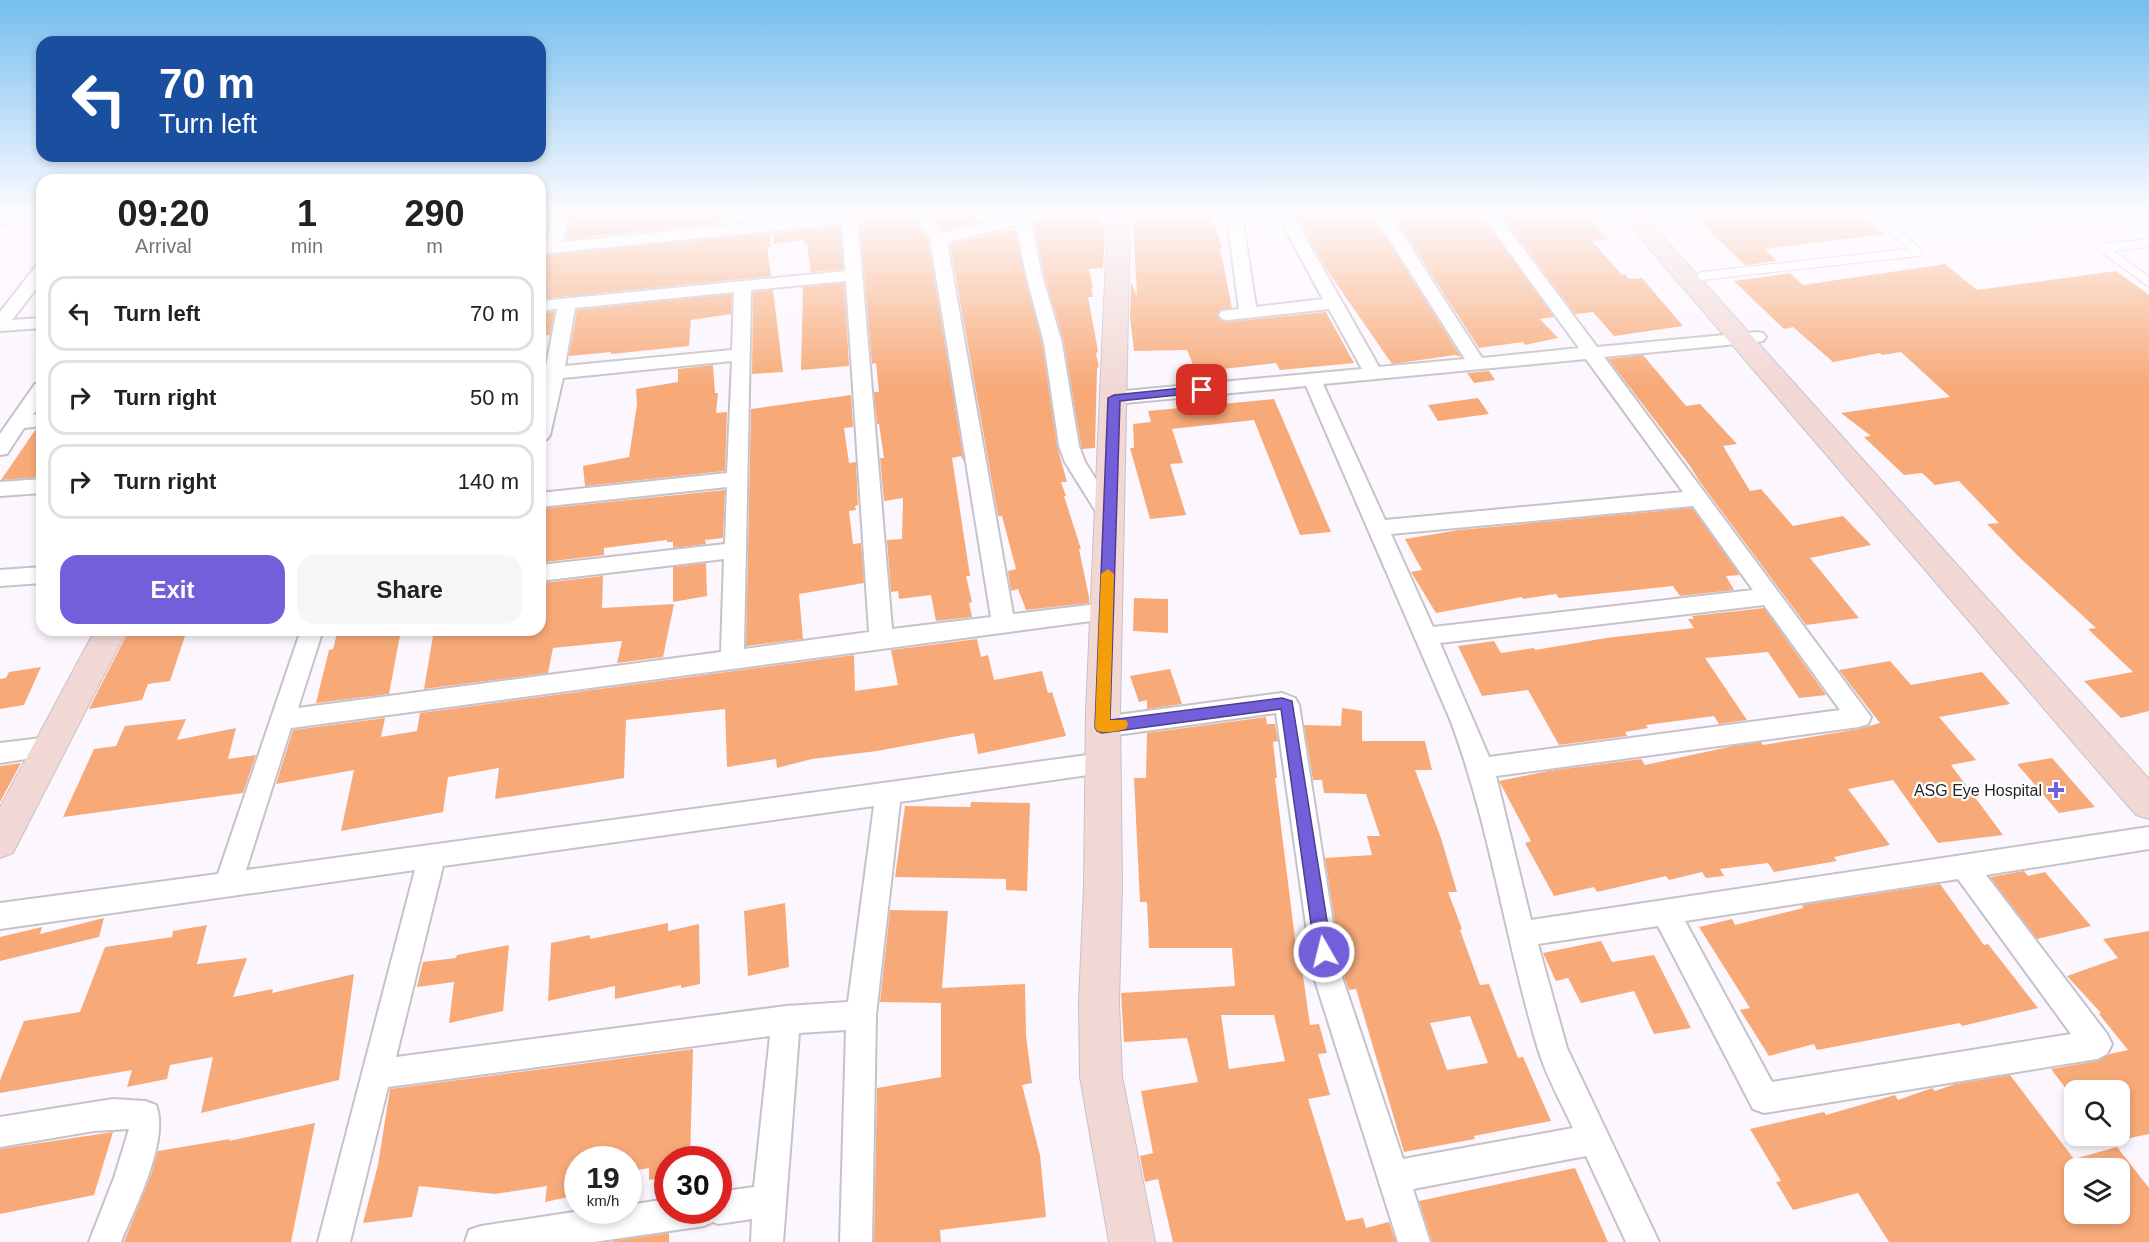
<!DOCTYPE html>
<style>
:root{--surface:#fff;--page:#f6f6f6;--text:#222;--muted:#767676;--line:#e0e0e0;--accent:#735fda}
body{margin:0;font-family:Arial,sans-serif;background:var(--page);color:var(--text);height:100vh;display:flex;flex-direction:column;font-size:22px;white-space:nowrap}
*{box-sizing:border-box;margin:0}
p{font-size:20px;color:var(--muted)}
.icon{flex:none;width:33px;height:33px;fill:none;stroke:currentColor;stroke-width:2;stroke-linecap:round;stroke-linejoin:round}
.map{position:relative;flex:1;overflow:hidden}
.drawer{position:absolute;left:36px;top:174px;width:510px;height:462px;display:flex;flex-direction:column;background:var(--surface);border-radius:18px;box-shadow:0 3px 9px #0003}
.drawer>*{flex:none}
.top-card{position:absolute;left:36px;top:36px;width:510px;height:126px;border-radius:18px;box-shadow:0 3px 9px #0003;background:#1a4fa0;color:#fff;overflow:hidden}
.controls{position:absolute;left:2064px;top:1080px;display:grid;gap:12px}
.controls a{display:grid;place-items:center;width:66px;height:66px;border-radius:12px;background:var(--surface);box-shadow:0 3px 9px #0003;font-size:30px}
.speed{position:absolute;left:564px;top:1146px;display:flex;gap:12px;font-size:30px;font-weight:700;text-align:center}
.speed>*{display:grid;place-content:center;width:78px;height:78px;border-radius:50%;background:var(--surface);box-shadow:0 3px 9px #0003;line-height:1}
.speed small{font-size:15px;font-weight:400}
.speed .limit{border:9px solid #d22;background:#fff;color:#111}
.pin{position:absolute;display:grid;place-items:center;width:51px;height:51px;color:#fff;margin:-26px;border-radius:12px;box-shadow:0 3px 9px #0006}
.me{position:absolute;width:66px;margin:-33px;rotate:352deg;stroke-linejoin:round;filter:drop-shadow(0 0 4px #0008)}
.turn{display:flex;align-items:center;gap:21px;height:126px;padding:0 24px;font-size:27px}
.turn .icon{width:78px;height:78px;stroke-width:2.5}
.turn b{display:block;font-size:42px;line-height:51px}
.eta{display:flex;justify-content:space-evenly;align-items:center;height:102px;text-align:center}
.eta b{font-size:36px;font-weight:700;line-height:42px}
.action{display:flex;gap:12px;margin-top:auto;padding:12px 24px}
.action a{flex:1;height:69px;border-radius:18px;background:var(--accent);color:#fff;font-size:24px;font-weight:700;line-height:69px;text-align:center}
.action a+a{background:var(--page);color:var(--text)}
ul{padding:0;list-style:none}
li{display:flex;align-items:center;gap:18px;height:75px;margin:0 12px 9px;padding:0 12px;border:3px solid var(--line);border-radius:18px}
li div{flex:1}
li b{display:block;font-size:22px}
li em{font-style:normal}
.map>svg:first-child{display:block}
</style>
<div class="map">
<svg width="2149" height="1242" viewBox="0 0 2149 1242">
<rect width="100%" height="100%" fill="#fcf6ff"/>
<g fill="#f7aa78" fill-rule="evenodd">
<polygon points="571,212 723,212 724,223 565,239"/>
<polygon points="859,212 911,212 928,240 964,462 961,456 952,458 970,576 966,576 972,602 969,603 972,617 936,621 931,595 899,599 898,591 891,592 887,540 902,539 903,498 884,501 880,458 884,458 879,424 877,424 874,392 879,392 876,363 872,364"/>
<polygon points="962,212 973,212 981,221 943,230 936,219"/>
<polygon points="1070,212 1078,212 1079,215 1098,212 1105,228 1103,268 1089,269 1093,288 1091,288 1093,297 1088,297 1098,351 1096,354 1099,366 1097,369 1095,448 1082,449 1081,445 1064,343 1044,274 1034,223"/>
<polygon points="1135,212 1211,213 1222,248 1220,248 1232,308 1220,310 1217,315 1220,320 1228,322 1326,312 1354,363 1280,370 1276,363 1196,372 1187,350 1134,351 1130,317 1131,283 1137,296 1133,221 1135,221"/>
<polygon points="1294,212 1370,212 1461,357 1455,355 1392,364 1327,270"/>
<polygon points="1391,212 1478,212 1554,317 1540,319 1558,338 1525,345 1523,342 1479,348"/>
<polygon points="1499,212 1584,212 1609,239 1592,241 1622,275 1625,274 1629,279 1642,278 1683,326 1614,336 1593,312 1575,314"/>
<polygon points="1690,212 1858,212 1885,234 1764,249 1777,261 1745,265"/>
<polygon points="840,226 843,269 811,272 807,244 804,245 804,240 773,244 775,233"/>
<polygon points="1015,229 1042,343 1057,446 1067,482 1061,482 1066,496 1064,496 1081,549 1079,549 1089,597 1089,603 1026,610 1018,589 1011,591 1008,571 1016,569 1002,516 998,516 950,244"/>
<polygon points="770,233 770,247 767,247 771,276 540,299 540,256"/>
<polygon points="1945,264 1977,290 2116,271 2149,295 2149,711 2121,718 2084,681 2133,672 2088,629 2096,628 2019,557 1987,524 1999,523 1959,481 1935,485 1922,473 1904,475 1864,437 1871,436 1841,413 1950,397 1901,352 1882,355 1880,353 1833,362 1793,327 1784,329 1734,281 1790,273 1803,285"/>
<polygon points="844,283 849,366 801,370 803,287"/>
<polygon points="773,290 783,372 752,374 753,292"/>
<polygon points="732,294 731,314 691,320 689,346 611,354 611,352 569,356 577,310"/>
<polygon points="554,312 550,335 540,336 540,313"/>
<polygon points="1643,355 1686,406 1700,404 1737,444 1723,446 1750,491 1761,489 1793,526 1843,516 1871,545 1810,558 1859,618 1806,625 1700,482 1690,466 1608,359"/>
<polygon points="713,365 715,393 718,393 716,413 727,412 725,471 585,486 583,466 629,457 637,404 636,389 678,382 678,369"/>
<polygon points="1489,371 1495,380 1474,383 1467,373"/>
<polygon points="851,395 853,427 844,428 849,463 856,462 858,505 855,506 856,510 849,511 853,544 861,543 864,583 799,594 803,639 746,646 751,409"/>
<polygon points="1478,398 1489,414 1438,421 1428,405"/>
<polygon points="1274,399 1331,532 1300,535 1254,420 1172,429 1183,463 1170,464 1186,515 1150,519 1130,448 1134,448 1133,424 1151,422 1148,411"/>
<polygon points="42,428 42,477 1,480 36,429"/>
<polygon points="725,490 723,538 705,540 706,544 673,548 673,542 667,542 667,540 604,548 604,555 545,562 546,556 540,557 540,509"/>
<polygon points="1692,508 1740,575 1726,576 1734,590 1680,596 1673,586 1559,598 1556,594 1523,599 1522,597 1436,613 1411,572 1422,570 1405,539 1459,530"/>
<polygon points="706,563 707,596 673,602 673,567"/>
<polygon points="603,576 602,608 674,604 663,657 617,663 622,641 553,648 548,673 424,689 434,630 449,630 450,633 482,630 540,630 543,583"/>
<polygon points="1134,598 1168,599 1168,633 1133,631"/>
<polygon points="1764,608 1826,695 1799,698 1768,652 1705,658 1747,720 1719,724 1714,716 1646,725 1648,728 1625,732 1627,736 1559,745 1528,690 1482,696 1458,646 1494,641 1501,653 1534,648 1535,650 1606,638 1694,628 1688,619 1694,619 1692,616"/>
<polygon points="129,630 187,630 170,681 148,684 142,700 89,709"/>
<polygon points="338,630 401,630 389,694 316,703 329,650 333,649"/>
<polygon points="977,639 981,657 988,655 994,680 1042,671 1048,693 1052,692 1066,736 978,754 974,733 877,751 812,759 777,768 776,759 727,767 725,709 626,720 624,778 495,799 499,768 448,777 443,812 341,831 354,770 276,784 293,730 385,718 381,737 417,731 420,713 854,655 855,691 898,685 891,650"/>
<polygon points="1890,661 1911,685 1982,672 2010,704 1939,717 1976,760 1951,765 2003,835 1938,843 1893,780 1848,789 1890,845 1834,857 1837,861 1774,872 1768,863 1720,869 1724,876 1706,878 1702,872 1669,880 1666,876 1597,892 1594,887 1554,896 1525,843 1531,841 1499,781 1548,771 1641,759 1645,765 1733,746 1761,742 1763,745 1859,729 1880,723 1839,670"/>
<polygon points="41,667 24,705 0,709 0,679 6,678 9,672"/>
<polygon points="1170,669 1182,704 1147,709 1147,700 1139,702 1130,676"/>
<path d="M 1342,708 L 1362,711 L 1362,741 L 1425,741 L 1432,770 L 1415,770 L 1441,838 L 1457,892 L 1448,892 L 1462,929 L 1460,930 L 1480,985 L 1489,984 L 1518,1058 L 1523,1057 L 1551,1121 L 1474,1136 L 1475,1139 L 1404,1152 L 1356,989 L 1349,990 L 1343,973 L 1325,858 L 1372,855 L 1367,836 L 1380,836 L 1366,794 L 1324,793 L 1322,780 L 1313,780 L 1304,725 L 1341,726 ZM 1470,1016 L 1488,1063 L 1447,1070 L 1430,1023 Z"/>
<path d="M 1266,717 L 1267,724 L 1275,724 L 1278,741 L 1273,742 L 1277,778 L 1275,778 L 1297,955 L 1300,955 L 1310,1025 L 1319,1024 L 1327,1053 L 1318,1054 L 1330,1095 L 1308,1099 L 1346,1221 L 1363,1218 L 1366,1228 L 1389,1222 L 1396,1242 L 1173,1242 L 1158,1179 L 1145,1182 L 1140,1156 L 1153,1153 L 1141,1091 L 1198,1082 L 1187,1038 L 1124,1042 L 1121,993 L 1235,986 L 1232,948 L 1149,948 L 1147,902 L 1140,902 L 1134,778 L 1146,778 L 1147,733 ZM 1221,1015 L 1274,1015 L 1285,1061 L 1229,1069 Z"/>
<polygon points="186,719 177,740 236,728 228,759 256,755 243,793 63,817 94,749 116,746 125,726"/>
<polygon points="2052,758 2095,807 2059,813 2017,764"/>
<polygon points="21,763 0,802 0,766"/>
<polygon points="971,802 1030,803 1027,891 1006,890 1006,879 895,877 905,806 970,807"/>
<polygon points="2024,871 2028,876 2045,872 2091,926 2037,939 1990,877"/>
<polygon points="1940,884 1984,945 1988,944 2038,1008 1962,1026 1960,1023 1817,1050 1814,1044 1769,1056 1740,1010 1750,1008 1699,927 1732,919 1735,925 1803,908 1802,905"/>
<polygon points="785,903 789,967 748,976 744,911"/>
<polygon points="890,910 948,911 942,988 1025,984 1026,1035 1032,1083 1022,1085 1040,1155 1046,1217 940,1230 941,1242 874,1242 877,1088 941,1077 941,1003 880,1002"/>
<polygon points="104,918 99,937 0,961 0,937 42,927 40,934"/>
<polygon points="668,923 668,931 699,924 700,984 681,988 681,985 615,999 615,986 548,1001 551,943 590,935 590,939"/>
<polygon points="207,925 197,964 247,958 233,997 273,989 272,993 354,974 339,1080 201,1113 213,1057 170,1065 167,1079 127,1087 132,1070 0,1093 0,1080 24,1021 80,1012 105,947 172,937 173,931"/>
<polygon points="2149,931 2149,1134 2120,1140 2120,1090 2067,1090 2051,1069 2097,1061 2110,1054 2128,1050 2099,1014 2101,1013 2067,976 2118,958 2103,939"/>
<polygon points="1601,941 1612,962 1654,955 1691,1028 1654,1034 1634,991 1581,1003 1568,978 1556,981 1543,953"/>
<polygon points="509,945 503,1011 449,1023 454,982 417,987 423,962 456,958 457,955"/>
<polygon points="693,1049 690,1160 668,1160 668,1177 649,1180 649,1168 628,1172 628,1160 578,1160 578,1195 545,1202 547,1186 495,1194 419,1186 412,1217 363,1223 378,1165 390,1089"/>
<path d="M 2010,1075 L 2074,1159 L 2117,1147 L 2149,1188 L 2149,1242 L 1889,1242 L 1858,1193 L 1793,1210 L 1776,1182 L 1781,1181 L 1750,1129 L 1824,1112 L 1826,1115 L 1895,1095 L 1898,1100 L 1932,1088 L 1935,1091 L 1955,1084 ZM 2074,1168 L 2120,1168 L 2120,1214 L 2074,1214 Z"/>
<polygon points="315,1123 291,1242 124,1242 151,1175 158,1151 230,1139 229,1141"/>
<polygon points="113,1132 94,1195 0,1214 0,1149"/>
<polygon points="1575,1168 1608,1242 1432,1242 1419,1201"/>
<polygon points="669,1233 669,1242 613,1242 613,1241"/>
</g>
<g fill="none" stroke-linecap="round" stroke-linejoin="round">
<g stroke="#c7c1c9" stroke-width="10">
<g id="lane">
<polyline points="2149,243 2103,248 2149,282"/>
<polyline points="1702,276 1918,252 1873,212"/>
</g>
</g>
<g stroke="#c7c1c9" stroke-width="4">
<g id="street">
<polygon points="0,212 15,212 6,223 0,225"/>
<path d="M 553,212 L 569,212 L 562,242 L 857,212 L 892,629 L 991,617 L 930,239 L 913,212 L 929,212 L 942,233 L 1029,212 L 1058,212 L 1056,215 L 1031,221 L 1042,275 L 1062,343 L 1079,446 L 1085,462 L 1120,518 L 1117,523 L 1110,525 L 1103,523 L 1065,462 L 1059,446 L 1044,343 L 1026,275 L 1016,225 L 947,242 L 1013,614 L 1106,603 L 1114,605 L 1117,611 L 1114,617 L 1106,619 L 291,728 L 246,870 L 1102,753 L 1111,756 L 1114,763 L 1111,770 L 1102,773 L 900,802 L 876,1015 L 872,1242 L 840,1242 L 846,1030 L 799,1033 L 783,1242 L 751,1242 L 752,1219 L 718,1224 L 713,1222 L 704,1226 L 594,1242 L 465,1242 L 469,1230 L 481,1226 L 587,1210 L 628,1210 L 628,1205 L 668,1199 L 668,1210 L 718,1210 L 718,1192 L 754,1187 L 770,1036 L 388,1087 L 350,1242 L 318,1242 L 415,870 L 0,929 L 0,903 L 218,874 L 301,630 L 323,630 L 298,708 L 721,652 L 724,559 L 540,581 L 540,565 L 725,544 L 727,487 L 540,507 L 540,493 L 727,473 L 732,361 L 563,378 L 550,435 L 547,439 L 540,441 L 540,396 L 557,309 L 540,311 L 540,301 L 845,271 L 842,224 L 540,254 L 540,244 L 546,244 ZM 846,281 L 869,632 L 744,649 L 751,290 ZM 734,292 L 732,350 L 565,366 L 575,308 ZM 874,806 L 848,1002 L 786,1006 L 396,1057 L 443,866 Z"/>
<path d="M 1243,212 L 1291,212 L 1379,367 L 1465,359 L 1372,212 L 1388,212 L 1482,358 L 1579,348 L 1480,212 L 1496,212 L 1597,347 L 1757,332 L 1763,333 L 1766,337 L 1763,341 L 1757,342 L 1604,357 L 1871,717 L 1868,724 L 1859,727 L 1496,776 L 1531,920 L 2149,827 L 2149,849 L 1986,875 L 2107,1034 L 2112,1044 L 2107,1054 L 2097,1059 L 1764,1113 L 1753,1109 L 1658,926 L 1538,944 L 1567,1048 L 1659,1242 L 1626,1242 L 1586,1156 L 1413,1189 L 1430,1242 L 1398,1242 L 1313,974 L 1276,713 L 1102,737 L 1093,734 L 1090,727 L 1093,720 L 1102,717 L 1282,693 L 1295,698 L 1299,705 L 1341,974 L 1403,1159 L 1573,1128 C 1561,1102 1546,1076 1538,1049 C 1505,940 1490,825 1450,719 L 1306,386 L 1114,404 L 1107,402 L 1105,398 L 1107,394 L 1114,392 L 1362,369 L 1329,309 L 1228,320 L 1222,319 L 1219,315 L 1222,311 L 1239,309 L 1227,218 L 1229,215 ZM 1279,218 L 1323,299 L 1256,307 L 1243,222 ZM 1586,359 L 1683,492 L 1385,520 L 1323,384 ZM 1693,506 L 1753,590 L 1433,627 L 1391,534 ZM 1764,605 L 1840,710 L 1489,757 L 1440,643 ZM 1958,879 L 2071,1034 L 1772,1082 L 1685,921 Z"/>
<polygon points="42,265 42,281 12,320 42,318 42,328 0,331 0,312 36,266"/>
<polygon points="42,382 42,402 33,415 42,414 42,426 24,428 7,454 0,455 0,434 35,384"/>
<polygon points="42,479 42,493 0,496 0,482"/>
<polygon points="42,567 42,583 0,586 0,570"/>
<polygon points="50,737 59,740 62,747 59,754 0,763 0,743"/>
<path d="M 113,1099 L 145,1101 L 156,1105 C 170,1140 135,1208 121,1242 L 89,1242 L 114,1178 L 129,1129 L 94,1131 L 0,1147 L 0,1117 Z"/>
</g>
</g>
<g stroke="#c7c1c9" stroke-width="2">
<g id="secondary">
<polygon points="1108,212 1130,212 1120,711 1122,887 1119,1001 1122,1077 1155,1242 1109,1242 1080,1077 1079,1001 1084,887 1086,711"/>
<polygon points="1618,212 1641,212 2149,779 2149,819 2136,815 2071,740"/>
<polygon points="95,630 127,630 13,853 0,858 0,807"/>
</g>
</g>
<use href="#lane" stroke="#fff" stroke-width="8"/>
<use href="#street" fill="#fff" fill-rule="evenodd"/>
<use href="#secondary" fill="#f1d8d4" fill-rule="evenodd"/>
</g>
<linearGradient id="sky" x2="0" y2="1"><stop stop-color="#74beee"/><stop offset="0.55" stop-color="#fefbff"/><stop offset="1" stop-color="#fefbff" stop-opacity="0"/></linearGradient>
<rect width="2149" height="386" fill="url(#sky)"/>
<polygon fill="#735fda" stroke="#4b3e8e" stroke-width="1.5" points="1202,386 1206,387 1206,392 1120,401 1110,720 1282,698 1292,701 1332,952 1330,958 1324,960 1318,958 1315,952 1281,709 1102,733 1097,731 1095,727 1108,398 1114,395"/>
<path fill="#f59e0b" d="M 1108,569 L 1114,574 L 1110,720 L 1126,720 L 1128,724 L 1126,729 C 1117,731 1106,734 1097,731 L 1095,727 L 1101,574 Z"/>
<path fill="#735fda" stroke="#fff" stroke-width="2" d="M2053 781h6v6h6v6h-6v6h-6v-6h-6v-6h6z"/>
<g text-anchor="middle" stroke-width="4.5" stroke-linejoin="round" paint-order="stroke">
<g font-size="16" fill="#272528" stroke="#fff" text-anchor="end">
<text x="2042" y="796">ASG Eye Hospital</text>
</g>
</g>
</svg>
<div class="controls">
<a><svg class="icon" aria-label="search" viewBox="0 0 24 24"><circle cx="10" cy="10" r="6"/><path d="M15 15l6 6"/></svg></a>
<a><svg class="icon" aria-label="layers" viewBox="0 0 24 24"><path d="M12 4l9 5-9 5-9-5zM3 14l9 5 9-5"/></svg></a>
</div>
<div class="speed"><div>19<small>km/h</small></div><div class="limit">30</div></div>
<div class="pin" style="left:1202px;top:390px;background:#d93025"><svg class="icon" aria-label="arrive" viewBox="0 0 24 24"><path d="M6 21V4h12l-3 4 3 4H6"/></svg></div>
<svg class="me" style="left:1324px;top:952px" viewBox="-20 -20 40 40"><circle r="17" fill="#735fda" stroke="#fff" stroke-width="3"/><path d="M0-11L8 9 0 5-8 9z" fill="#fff"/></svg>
<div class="top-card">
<div class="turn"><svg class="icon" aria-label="left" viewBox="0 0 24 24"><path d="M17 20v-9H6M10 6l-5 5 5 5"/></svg><div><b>70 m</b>Turn left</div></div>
</div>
<section class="drawer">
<div class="eta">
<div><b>09:20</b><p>Arrival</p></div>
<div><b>1</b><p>min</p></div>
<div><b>290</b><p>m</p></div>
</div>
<ul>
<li><svg class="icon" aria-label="left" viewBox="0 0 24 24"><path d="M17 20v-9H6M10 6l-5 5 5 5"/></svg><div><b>Turn left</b></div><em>70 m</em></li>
<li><svg class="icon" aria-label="right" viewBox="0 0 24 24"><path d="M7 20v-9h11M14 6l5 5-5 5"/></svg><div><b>Turn right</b></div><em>50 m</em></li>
<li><svg class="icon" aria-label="right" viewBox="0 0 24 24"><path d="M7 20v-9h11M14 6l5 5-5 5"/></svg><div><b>Turn right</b></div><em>140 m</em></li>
</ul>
<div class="action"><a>Exit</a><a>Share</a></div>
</section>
</div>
